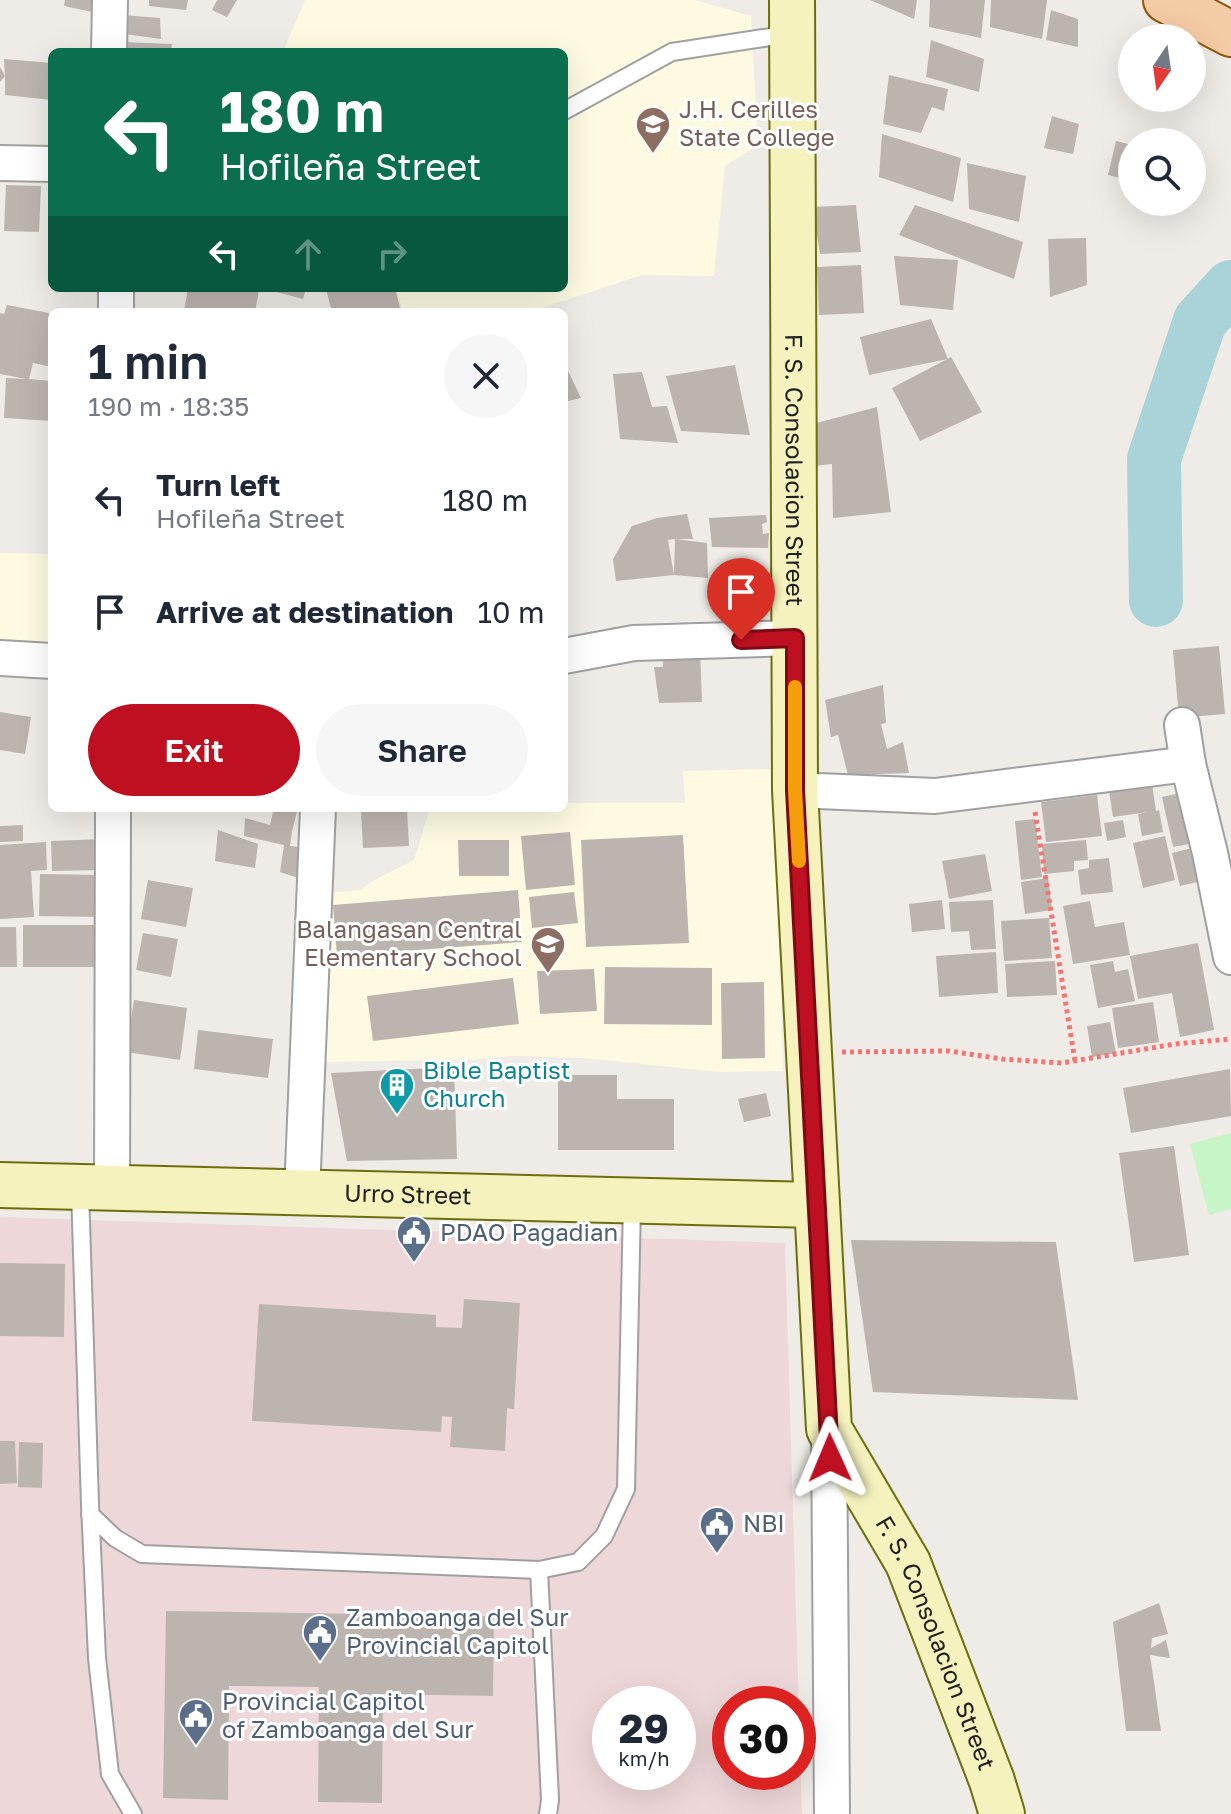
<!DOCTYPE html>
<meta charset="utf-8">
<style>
:root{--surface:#fff;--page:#f6f6f7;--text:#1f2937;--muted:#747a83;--accent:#be1020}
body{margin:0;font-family:"Golos Text",sans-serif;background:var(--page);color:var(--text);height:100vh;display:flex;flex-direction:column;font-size:30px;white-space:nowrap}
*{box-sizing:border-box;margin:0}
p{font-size:26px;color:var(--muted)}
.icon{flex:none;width:44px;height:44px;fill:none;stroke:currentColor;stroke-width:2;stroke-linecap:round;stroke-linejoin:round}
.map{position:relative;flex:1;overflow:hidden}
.drawer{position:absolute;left:48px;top:308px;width:520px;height:504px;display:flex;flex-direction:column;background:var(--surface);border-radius:12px;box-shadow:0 8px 32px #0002}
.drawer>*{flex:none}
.hud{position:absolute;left:48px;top:48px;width:520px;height:244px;border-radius:12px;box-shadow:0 8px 32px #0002;background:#0b6e4f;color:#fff;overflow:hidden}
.needle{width:52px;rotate:193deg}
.buttons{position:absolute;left:1118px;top:24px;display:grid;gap:16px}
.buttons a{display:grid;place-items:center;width:88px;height:88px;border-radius:50%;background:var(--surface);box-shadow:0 8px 32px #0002;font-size:40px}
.speed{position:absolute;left:592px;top:1686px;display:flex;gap:16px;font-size:40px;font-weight:700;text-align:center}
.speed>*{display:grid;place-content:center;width:104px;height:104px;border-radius:50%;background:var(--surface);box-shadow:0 8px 32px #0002;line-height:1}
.speed small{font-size:20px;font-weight:400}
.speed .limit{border:12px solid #d22;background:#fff;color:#111}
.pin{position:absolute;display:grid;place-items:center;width:68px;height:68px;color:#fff;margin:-82px -34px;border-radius:50% 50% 50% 0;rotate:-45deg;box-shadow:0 0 8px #0007}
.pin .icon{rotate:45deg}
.me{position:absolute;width:88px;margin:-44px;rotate:359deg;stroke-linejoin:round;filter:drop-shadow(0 0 6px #0008)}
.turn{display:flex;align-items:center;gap:28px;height:168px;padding:0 40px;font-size:36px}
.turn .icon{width:104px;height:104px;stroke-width:2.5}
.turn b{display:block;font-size:56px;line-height:68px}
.lanes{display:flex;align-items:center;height:76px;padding:0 40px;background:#0003;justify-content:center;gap:40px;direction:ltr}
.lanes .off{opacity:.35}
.round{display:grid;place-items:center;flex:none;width:84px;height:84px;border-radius:42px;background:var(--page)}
.overview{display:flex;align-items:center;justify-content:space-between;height:136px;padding:0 40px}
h1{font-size:48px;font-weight:600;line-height:60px}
.cta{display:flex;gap:16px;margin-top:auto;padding:16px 40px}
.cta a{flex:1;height:92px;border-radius:48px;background:var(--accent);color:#fff;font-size:32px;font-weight:600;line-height:92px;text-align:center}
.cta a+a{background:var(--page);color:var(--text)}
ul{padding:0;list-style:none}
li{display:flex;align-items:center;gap:24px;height:112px;padding:0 40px}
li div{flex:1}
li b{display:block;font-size:30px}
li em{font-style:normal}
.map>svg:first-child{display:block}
</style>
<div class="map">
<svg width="1231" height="1814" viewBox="0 0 1231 1814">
<rect width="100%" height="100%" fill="#efebe6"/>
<path fill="#eed7d8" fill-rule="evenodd" d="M 0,1217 L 785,1243 L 802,1814 L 0,1814 ZM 610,1704 L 678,1704 L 678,1772 L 610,1772 ZM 730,1704 L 798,1704 L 798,1772 L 730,1772 Z"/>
<g fill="#fdfae1">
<polygon points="305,0 695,0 751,16 758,145 725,166 714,276 642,275 530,312 403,312 396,288 564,288 564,52 283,52"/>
<polygon points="0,553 52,554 52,645 0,643"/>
<polygon points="775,769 783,1071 719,1072 584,1058 514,1056 471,1060 316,1062 317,894 360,890 378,878 414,860 430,808 564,808 564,803 685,803 683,771"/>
</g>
<polygon fill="#c7f5c7" points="1231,1133 1231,1209 1209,1215 1190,1144"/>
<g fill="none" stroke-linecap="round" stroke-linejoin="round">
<polyline stroke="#aad3d9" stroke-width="54" points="1156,600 1154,459 1200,321 1231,287"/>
</g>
<g fill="#bcb4af">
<polygon points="65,0 103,0 102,14 64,6"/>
<polygon points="149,0 188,0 186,10 149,6"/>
<polygon points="217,0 237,0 227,17 212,10"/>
<polygon points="870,0 917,0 914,19"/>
<polygon points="930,0 985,0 981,38 929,27"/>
<polygon points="991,0 1047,0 1042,39 990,27"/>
<polygon points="1051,10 1078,19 1078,47 1046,40"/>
<polygon points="122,15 160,18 161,39 125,34"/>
<polygon points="931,40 984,59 979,92 926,77"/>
<polygon points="121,42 172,44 171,52 123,52"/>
<polygon points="4,59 52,63 52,100 5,95 5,76 0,82 0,67 5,76"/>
<polygon points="889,75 948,89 944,111 932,107 921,133 883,124"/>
<polygon points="1052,116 1079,124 1073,154 1044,148"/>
<polygon points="882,134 961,158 953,202 879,177"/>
<polygon points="1116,141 1132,145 1132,181 1108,175"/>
<polygon points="967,163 1026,176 1019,222 969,209"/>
<polygon points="6,185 41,186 39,232 4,231"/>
<polygon points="856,205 861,252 820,254 812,207"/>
<polygon points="915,205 1023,242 1014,279 899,235"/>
<polygon points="1086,238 1087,285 1050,297 1048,239"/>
<polygon points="894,256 958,260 953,310 900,305"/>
<polygon points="861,265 864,313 819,315 817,267"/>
<polygon points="188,288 245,288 259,290 255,312 184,312"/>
<polygon points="262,288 306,288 303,299"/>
<polygon points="395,288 401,312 332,312 326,289"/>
<polygon points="7,305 49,313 49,317 52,318 52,367 33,363 29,379 52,381 52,421 4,418 6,378 26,379 0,374 0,313 4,314"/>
<polygon points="931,319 948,359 869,375 860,337"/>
<polygon points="951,357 982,412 920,441 892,388"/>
<polygon points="735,365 750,435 681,431 666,376"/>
<polygon points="564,370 568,371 581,398 564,402"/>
<polygon points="642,372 652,407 667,406 678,443 620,439 613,374"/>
<polygon points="877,407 891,512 833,518 832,464 805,467 805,426"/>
<polygon points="687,514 693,539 675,539 668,540 674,575 675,539 707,543 708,578 674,575 616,581 613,559 632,526 657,518"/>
<polygon points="766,515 767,522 762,524 763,534 769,533 768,548 712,547 709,518"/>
<polygon points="662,644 700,647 702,702 659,703 654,667 663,667"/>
<polygon points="1219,646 1225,714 1179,718 1173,650"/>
<polygon points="883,685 886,723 881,724 887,749 903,742 909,773 848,775 838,735 831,737 825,700"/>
<polygon points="0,712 31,717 25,754 0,750"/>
<polygon points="1152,784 1156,811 1159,810 1163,832 1142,836 1138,814 1148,812 1113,817 1109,791"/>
<polygon points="1189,791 1200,842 1173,847 1162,797"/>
<polygon points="1097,795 1102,836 1046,842 1041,802"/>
<polygon points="274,808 298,808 292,831 290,846 298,847 298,878 280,872 284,845 244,836 245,818 270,825"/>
<polygon points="407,810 409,846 363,848 361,812"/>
<polygon points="1035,819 1042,877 1021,880 1015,821"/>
<polygon points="1123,820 1126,837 1107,841 1104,823"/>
<polygon points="23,825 23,841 0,842 0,826"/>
<polygon points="218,830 258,844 255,868 215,861"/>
<polygon points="570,832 575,885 526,890 521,836"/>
<polygon points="683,835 689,943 586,947 581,840"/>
<polygon points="1165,836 1175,880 1143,888 1133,843"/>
<polygon points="103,839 104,870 52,871 51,841"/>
<polygon points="458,840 509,840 509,876 459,876"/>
<polygon points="1086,840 1088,860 1074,861 1074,871 1044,874 1042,844"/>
<polygon points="46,842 47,870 31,871 34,917 0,919 0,845"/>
<polygon points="1201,846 1210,879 1180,886 1172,853"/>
<polygon points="985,854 992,891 949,899 942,861"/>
<polygon points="1109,858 1113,892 1081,895 1078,870 1089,868 1089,860"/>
<polygon points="40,874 102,875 102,917 39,916"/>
<polygon points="1048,878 1052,910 1025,914 1021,882"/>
<polygon points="148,880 193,888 186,927 141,919"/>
<polygon points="518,890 522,942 337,956 333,905"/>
<polygon points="574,892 578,923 532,928 529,897"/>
<polygon points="942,900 945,929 912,932 909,904"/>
<polygon points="993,900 996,949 971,950 969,931 951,932 949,902"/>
<polygon points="1090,901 1095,927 1124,922 1130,955 1073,964 1063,906"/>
<polygon points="1049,918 1052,958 1004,961 1001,921"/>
<rect x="23" y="925" width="81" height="42"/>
<polygon points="0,927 16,927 17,967 0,967"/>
<polygon points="143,933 178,939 171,977 136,970"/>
<polygon points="1198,943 1214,1030 1180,1037 1172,993 1138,999 1130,956"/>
<polygon points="996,952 998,993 939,997 936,956"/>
<polygon points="1055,961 1057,995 1007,997 1005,964"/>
<polygon points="1113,961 1115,972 1128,969 1135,1001 1098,1008 1090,965"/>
<polygon points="605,967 712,968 712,1025 604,1024"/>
<polygon points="594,969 597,1011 540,1014 537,971"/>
<polygon points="513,978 519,1024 373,1041 367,996"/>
<polygon points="764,982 765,1058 722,1059 721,983"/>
<polygon points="134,1000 187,1008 180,1060 126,1052"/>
<polygon points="1153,1002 1159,1042 1118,1048 1112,1008"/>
<polygon points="1110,1022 1116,1053 1092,1057 1087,1026"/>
<polygon points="198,1030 273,1039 268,1078 194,1069"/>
<polygon points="454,1067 457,1159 347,1161 331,1073"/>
<polygon points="1230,1069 1231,1116 1131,1133 1123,1088"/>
<polygon points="558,1075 617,1075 617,1099 674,1099 674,1150 558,1150"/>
<polygon points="766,1093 771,1116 744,1122 738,1099"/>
<polygon points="1174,1146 1189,1255 1134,1262 1119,1153"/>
<polygon points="851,1240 1056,1242 1078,1400 873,1392"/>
<polygon points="0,1263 65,1264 64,1337 0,1336"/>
<polygon points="464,1299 520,1303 514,1409 507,1408 505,1451 450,1447 452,1417 442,1416 441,1432 252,1421 259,1304 436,1315 436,1327 462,1328"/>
<polygon points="0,1441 15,1441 17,1483 0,1484"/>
<polygon points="19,1442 43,1443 42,1488 18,1487"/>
<polygon points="1159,1603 1168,1634 1152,1638 1151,1648 1166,1640 1170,1658 1150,1655 1161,1731 1126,1731 1113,1622"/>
<polygon points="166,1611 494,1616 493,1696 383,1694 382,1803 318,1802 319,1687 229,1686 228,1800 163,1798"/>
</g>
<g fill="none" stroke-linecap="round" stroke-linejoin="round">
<g stroke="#a0a0a0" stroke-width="20">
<g id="lane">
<polyline points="564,111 672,52 790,34"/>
<polyline points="80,1190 90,1504 97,1658 110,1774 133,1814"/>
<polyline points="90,1514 115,1538 142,1554 539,1570 578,1562 604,1536 626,1489 632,1203"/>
<polyline points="539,1570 550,1800 548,1814"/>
</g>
</g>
<g stroke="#a0a0a0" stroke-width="38">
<g id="street">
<polyline points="109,52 110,0"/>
<polyline points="0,163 52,164"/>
<polyline points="116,312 116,288"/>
<polyline points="564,656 634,643 795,638"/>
<polyline points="0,658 52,661"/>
<polyline points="1182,725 1188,764 1210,853 1231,957"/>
<polyline points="795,790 935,796 1188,764"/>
<polyline points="112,1189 113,808"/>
<polyline points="302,1193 318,808"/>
<polyline points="829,1429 832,1814"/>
</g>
</g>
<g stroke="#6d6e0e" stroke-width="48">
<g id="secondary">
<path id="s1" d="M 792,0 L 795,790 L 829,1429 L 908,1563 L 992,1781 L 1002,1814"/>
<path id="s2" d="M 0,1185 L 817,1205"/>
</g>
</g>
<g stroke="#8e570c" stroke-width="48">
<polyline id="primary" points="1166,0 1231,34"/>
</g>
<g stroke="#ef7877" stroke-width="5" stroke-dasharray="4 4" stroke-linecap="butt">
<polyline points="1035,812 1075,1061"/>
<polyline points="842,1052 949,1051 1002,1059 1062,1063 1175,1044 1231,1039"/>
</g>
<use href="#lane" stroke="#fff" stroke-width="16"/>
<use href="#street" stroke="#fff" stroke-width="34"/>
<use href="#secondary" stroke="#f5f2be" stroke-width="44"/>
<use href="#primary" stroke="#f5cba5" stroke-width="44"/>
</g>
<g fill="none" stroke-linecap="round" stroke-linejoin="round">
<g stroke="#7c0a15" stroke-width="20">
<polyline id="route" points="741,640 795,638 795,790 830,1458"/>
</g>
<use href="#route" stroke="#be1020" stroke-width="14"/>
<polyline stroke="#f59e0b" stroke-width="14" points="795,687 795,790 799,861"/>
</g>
<defs>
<g id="university-pin" transform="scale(1.8)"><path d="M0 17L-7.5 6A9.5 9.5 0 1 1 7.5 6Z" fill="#8d6e63" stroke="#fff"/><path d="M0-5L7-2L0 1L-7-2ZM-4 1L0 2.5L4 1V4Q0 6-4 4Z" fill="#fff"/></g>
<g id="school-pin" transform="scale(1.8)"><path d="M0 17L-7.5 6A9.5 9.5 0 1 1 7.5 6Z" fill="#8d6e63" stroke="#fff"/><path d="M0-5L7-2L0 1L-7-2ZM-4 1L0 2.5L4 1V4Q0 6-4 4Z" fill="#fff"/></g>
<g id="building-pin" transform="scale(1.8)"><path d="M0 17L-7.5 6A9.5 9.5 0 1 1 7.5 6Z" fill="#0f9aa8" stroke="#fff"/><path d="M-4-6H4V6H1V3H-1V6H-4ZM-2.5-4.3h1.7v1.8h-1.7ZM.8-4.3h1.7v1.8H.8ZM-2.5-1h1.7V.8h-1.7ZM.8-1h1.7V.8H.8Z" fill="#fff"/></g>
<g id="civic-pin" transform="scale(1.8)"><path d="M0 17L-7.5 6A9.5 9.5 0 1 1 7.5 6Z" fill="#5c6f8a" stroke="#fff"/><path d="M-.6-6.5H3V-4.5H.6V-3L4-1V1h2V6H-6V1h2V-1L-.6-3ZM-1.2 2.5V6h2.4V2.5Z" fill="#fff"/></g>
</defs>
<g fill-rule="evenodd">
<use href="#university-pin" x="653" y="124"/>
<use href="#school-pin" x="548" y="944"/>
<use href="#building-pin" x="397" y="1085"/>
<use href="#civic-pin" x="414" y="1233"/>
<use href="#civic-pin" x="717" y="1524"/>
<use href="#civic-pin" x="320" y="1632"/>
<use href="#civic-pin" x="196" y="1716"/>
</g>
<g text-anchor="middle" stroke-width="6" stroke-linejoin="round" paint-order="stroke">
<g font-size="24" fill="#785e54" stroke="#fff" text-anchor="start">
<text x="679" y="118">J.H. Cerilles<tspan x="679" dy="28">State College</tspan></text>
<text x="522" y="938" text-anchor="end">Balangasan Central<tspan x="522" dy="28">Elementary School</tspan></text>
</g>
<g font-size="24" fill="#1f1f1f" stroke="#fff">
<text dy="8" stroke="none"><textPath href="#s1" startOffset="470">F. S. Consolacion Street</textPath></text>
<text dy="8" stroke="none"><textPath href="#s2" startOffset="408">Urro Street</textPath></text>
<text dy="8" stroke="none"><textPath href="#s1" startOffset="1670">F. S. Consolacion Street</textPath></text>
</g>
<g font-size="24" fill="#0d838f" stroke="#fff" text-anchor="start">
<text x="423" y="1079">Bible Baptist<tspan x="423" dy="28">Church</tspan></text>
</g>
<g font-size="24" fill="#4e5e75" stroke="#fff" text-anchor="start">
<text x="440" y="1241">PDAO Pagadian</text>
<text x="743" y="1532">NBI</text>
<text x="346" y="1626">Zamboanga del Sur<tspan x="346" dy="28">Provincial Capitol</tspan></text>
<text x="222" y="1710">Provincial Capitol<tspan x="222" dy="28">of Zamboanga del Sur</tspan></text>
</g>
</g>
</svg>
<div class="buttons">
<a><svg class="needle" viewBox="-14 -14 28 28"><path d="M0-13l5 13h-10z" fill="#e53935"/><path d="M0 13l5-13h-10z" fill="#747a83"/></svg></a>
<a><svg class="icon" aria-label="search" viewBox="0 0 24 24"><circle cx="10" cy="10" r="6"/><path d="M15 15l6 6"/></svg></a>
</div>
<div class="speed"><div>29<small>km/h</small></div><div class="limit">30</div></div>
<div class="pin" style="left:741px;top:640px;background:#d93025"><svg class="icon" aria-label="arrive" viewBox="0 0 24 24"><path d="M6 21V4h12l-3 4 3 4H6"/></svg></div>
<svg class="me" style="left:830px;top:1458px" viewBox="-20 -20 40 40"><path d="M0-17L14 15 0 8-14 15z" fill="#be1020" stroke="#fff" stroke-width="4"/></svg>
<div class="hud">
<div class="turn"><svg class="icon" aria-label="left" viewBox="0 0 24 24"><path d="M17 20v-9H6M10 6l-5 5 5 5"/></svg><div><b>180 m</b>Hofileña Street</div></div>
<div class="lanes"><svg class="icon" aria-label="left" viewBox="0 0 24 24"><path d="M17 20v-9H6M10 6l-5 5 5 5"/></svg><svg class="icon off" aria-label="ahead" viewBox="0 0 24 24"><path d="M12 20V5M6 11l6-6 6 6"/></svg><svg class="icon off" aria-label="right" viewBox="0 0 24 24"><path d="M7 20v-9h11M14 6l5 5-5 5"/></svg></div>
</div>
<section class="drawer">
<div class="overview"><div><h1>1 min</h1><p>190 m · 18:35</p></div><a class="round"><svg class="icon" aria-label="close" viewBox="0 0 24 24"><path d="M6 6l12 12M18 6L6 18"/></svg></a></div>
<ul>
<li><svg class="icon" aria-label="left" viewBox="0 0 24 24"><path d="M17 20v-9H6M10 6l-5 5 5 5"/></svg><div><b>Turn left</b><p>Hofileña Street</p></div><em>180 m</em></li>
<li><svg class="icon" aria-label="arrive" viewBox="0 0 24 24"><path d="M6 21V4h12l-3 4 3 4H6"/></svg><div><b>Arrive at destination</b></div><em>10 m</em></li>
</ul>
<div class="cta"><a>Exit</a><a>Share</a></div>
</section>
</div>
